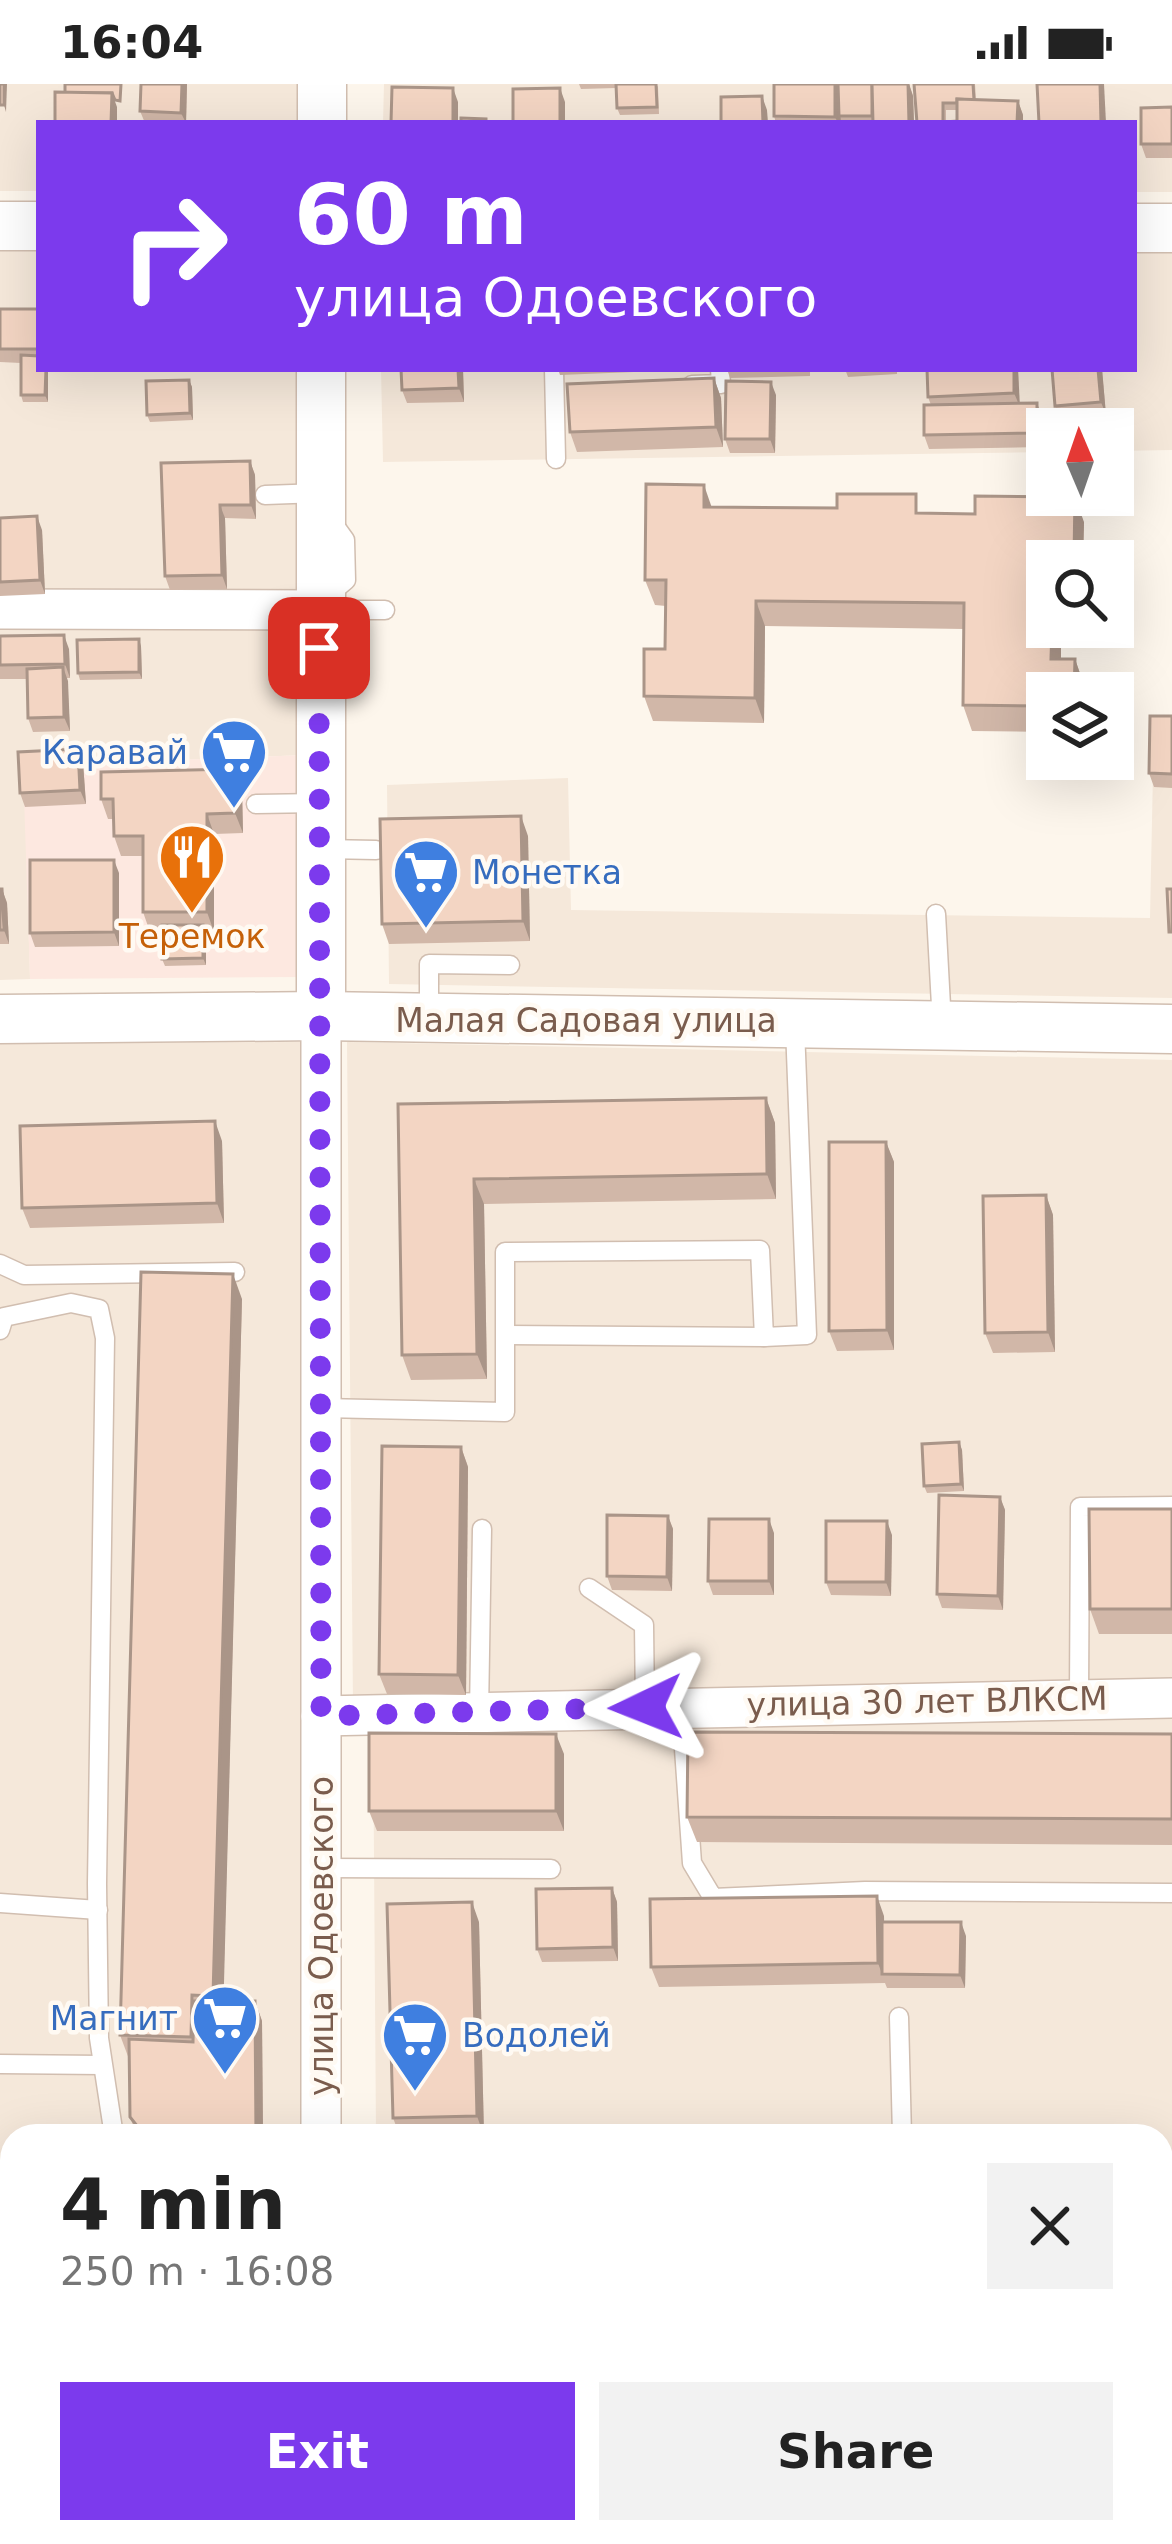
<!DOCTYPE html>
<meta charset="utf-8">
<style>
:root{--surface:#fff;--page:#f2f2f2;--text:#222;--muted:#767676;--accent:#7c3aed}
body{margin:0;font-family:"DejaVu Sans",sans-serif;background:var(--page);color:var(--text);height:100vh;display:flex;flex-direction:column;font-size:45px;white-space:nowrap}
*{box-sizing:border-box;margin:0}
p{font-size:39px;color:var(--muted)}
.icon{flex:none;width:66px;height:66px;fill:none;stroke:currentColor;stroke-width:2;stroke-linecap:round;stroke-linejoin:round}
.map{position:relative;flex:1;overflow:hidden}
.side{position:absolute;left:0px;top:2040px;width:1173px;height:420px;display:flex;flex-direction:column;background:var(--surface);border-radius:36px 36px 0 0;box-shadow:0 12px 48px #0002}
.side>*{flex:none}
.guide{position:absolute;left:36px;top:36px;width:1101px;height:252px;border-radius:0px;box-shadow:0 12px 48px #0002;background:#7c3aed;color:#fff;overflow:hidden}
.needle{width:78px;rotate:358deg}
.controls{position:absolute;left:1026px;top:324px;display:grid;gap:24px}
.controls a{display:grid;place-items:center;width:108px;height:108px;border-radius:0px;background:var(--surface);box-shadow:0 12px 48px #0002;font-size:60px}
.pin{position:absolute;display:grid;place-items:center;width:102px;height:102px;color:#fff;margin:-51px;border-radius:24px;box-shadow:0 6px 18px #0006}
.me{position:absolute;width:132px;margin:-66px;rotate:268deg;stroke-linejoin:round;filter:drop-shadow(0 0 9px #0008)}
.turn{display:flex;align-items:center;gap:42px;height:252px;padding:0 60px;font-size:54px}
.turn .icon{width:156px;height:156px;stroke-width:2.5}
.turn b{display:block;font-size:84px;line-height:102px}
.round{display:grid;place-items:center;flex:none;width:126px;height:126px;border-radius:0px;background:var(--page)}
.overview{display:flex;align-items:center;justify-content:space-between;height:204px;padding:0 60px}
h1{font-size:72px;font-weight:600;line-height:90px}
.cta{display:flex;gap:24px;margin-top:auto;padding:24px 60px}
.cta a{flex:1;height:138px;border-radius:0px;background:var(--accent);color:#fff;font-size:48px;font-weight:600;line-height:138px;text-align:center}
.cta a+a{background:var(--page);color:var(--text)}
.status{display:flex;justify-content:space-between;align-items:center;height:84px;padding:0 60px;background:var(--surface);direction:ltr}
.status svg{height:33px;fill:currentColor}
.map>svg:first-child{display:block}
</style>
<div class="status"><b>16:04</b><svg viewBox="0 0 49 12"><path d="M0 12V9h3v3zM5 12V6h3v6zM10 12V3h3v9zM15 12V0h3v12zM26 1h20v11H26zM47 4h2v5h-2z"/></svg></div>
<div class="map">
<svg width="1172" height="2460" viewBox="0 0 1172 2460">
<rect width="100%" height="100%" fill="#fdf6ec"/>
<g fill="#f5e8da">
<polygon points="0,0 300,0 301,39 39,39 39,107 0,107"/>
<polygon points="384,0 1172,0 1172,108 1134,108 1134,39 383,39"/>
<polygon points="1134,163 1172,163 1172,366 1113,367 1113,345 1047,345 1047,368 383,378 381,285 1134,285"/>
<polygon points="0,164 39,164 39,285 302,285 303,505 227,505 135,515 0,504"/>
<polygon points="0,532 304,532 305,671 24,682 30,895 0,896"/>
<polygon points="1154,639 1172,639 1172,914 389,900 387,701 568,694 571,826 1150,834"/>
<polygon points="304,958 304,2052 12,2052 12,2291 0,2291 0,959"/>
<polygon points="347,958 1172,976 1172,1600 353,1620"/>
<polygon points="373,1634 1172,1634 1172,2298 1161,2298 1161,2052 376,2052"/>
<polygon points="0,2365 12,2365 12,2448 291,2448 291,2460 0,2460"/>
</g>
<polygon fill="#fde8e0" points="305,671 301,893 30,895 23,682"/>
<g fill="#f3e8fa">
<polygon points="1161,2381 1172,2381 1172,2460 1054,2460 1054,2448 1161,2448"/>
<rect x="382" y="2448" width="663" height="12"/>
</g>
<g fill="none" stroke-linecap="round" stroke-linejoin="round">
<g stroke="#d1beb0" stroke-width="21">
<g id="service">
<polyline points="554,285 556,375"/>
<polyline points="692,301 721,300 720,285"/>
<polyline points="265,411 320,409"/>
<polyline points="327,512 346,496 345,456 332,438"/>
<polyline points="324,526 385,526"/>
<polyline points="256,720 319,719"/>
<polyline points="324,765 376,766"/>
<polyline points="936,830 942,940"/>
<polyline points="429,931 429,880 510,881"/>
<polyline points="0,1180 24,1191 235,1188"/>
<polyline points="0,1246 4,1233 71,1219 99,1225 105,1254 97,1800 99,1954 114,2052"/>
<polyline points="507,1251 764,1253"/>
<polyline points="323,1324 505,1328 505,1168 760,1166 764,1253 807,1251 795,944"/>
<polyline points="589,1504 644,1541 645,1623"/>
<polyline points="1079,1614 1080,1423 1172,1422"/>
<polyline points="681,1622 692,1779 713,1814 865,1807 1172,1809"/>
<polyline points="479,1629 482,1445"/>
<polyline points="321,1784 551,1785"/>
<polyline points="0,1819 98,1826"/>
<polyline points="899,1933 902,2052"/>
<polyline points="0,1980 102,1981"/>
<polyline points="0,2103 12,2104"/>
<polyline points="0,2447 12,2446"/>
<polyline points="23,2448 23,2460"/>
</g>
</g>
<g stroke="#d1beb0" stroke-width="42">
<g id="minor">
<polyline points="0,525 319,526"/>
<polyline points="321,932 321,2052"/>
<polyline points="321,1632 1172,1614"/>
<polyline points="316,2460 317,2448"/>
</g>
</g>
<g stroke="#d1beb0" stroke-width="51">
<g id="tertiary">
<polyline points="322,39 322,0"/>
<polyline points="0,142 39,142"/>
<polyline points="1134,144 1172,144"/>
<polyline points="321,932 321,285"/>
<polyline points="0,935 321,932 1172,945"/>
</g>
</g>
<g stroke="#d6c0b0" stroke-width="57">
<g id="secondary">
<polyline points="0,2331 12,2331"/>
<polyline points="1161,2336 1172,2336"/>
</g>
</g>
<use href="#service" stroke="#fff" stroke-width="18"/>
<use href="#minor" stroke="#fff" stroke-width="39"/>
<use href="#tertiary" stroke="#fff" stroke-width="48"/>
<use href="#secondary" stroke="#fff" stroke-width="54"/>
</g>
<g fill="#d1b7a8" fill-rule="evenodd">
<polygon points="141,0 187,0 186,39 145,39 140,27"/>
<polygon points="579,0 656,0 658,3 659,30 620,31 617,24 616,4 581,5"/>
<polygon points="909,0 913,12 914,39 841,39 840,37 840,39 776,39 774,32"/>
<path d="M 914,0 L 975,0 L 976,16 L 1018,17 L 1023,31 L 1023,39 L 917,39 ZM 946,26 L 957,26 L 957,37 L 946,38 Z"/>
<polygon points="1172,23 1172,74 1146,74 1141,60"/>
<polygon points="0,225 39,225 39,285 48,318 23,318 21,311 21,279 0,278"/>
<polygon points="463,285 464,318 407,319 402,306"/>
<polygon points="558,285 707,285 560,291"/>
<polygon points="727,285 810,285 810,292 730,294"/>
<polygon points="845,285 897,285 897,290 848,293"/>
<polygon points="927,285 1018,285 1019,319 1042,333 1042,363 929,365 924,351 931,321 928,313"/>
<polygon points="1052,285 1102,285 1106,331 1060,335 1055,322"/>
<polygon points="714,294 721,314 723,363 577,368 570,348"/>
<polygon points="189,296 192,303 193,336 150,338 147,331"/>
<polygon points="776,311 775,369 730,369 725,355"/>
<polygon points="250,377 255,391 256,435 225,434 227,505 170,506 165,492"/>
<polygon points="712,423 923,429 1084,438 1083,477 1047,477 1061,543 1061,575 1075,575 1084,601 1084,609 1047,609 1047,648 972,647 963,621 964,545 765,542 764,639 653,637 644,612 665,565 666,522 655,521 645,496"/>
<polygon points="0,434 42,446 45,510 0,512"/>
<polygon points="0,552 69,565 70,594 67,594 70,647 33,648 28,634 27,595 0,595"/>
<polygon points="141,562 142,595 80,596 78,589"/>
<polygon points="1172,632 1172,704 1154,703 1149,689"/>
<polygon points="78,665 83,679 86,720 25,723 20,709"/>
<polygon points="242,705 243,749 214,750 214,848 205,848 206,881 165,882 162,875 162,848 150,848 143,828 143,772 121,772 114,752 114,735 108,735 101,715"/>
<polygon points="528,752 530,857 389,860 382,840"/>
<polygon points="119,789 119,862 35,863 30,849"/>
<polygon points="0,805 2,805 7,819 9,860 0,860"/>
<polygon points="766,1014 775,1039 776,1115 484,1120 487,1295 411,1296 402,1271 398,1020"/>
<polygon points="222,1057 224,1139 30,1144 22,1124"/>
<polygon points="886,1058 894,1078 894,1266 837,1267 829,1247"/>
<polygon points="1046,1111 1053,1131 1055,1268 993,1269 985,1249"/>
<polygon points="242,1215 223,1917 255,1917 262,1937 263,2052 137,2052 130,2033 129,1975 120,1951"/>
<polygon points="959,1358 962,1366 964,1407 927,1409 924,1402"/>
<polygon points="461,1363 468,1383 466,1611 387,1610 379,1590"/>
<polygon points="1000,1413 1005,1426 1003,1526 942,1524 937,1510"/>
<polygon points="1172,1425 1172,1550 1099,1550 1090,1525"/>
<polygon points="668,1432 673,1445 672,1507 612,1506 607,1492"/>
<polygon points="774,1449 774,1511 713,1511 708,1497"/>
<polygon points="892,1451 891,1512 831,1511 826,1498"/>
<polygon points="1172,1650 1172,1761 697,1758 687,1733"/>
<polygon points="564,1670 564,1747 377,1747 369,1727"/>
<polygon points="612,1804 617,1818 618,1877 542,1878 537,1865"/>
<polygon points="884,1832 884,1838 966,1852 965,1904 887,1904 885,1899 659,1903 651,1883"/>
<polygon points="479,1838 484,2052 400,2052 393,2034"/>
<polygon points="0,2114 12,2114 12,2235 0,2234"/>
</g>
<g fill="#aa9588">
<polygon points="4,0 7,0 6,28 4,21"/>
<polygon points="182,0 187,0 186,39 181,29"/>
<polygon points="835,0 838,0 841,39 838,39 835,33"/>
<polygon points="909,0 913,12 914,39 909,39"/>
<polygon points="1100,0 1104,0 1106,39 1101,39"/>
<polygon points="453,4 458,18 458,39 453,39"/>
<polygon points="560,4 565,18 565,39 560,39"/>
<polygon points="112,9 117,23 117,39 111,39"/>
<polygon points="762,12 767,26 768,39 763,39"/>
<polygon points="1018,17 1023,31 1023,39 1017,39"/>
<polygon points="46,285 48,285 48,318 45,311"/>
<polygon points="458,285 463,285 464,318 459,304"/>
<polygon points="1014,285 1018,285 1020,323 1014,309"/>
<polygon points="1098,285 1102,285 1106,331 1101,318"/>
<polygon points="714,294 721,314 723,363 716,343"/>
<polygon points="189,296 192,303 193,336 190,329"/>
<polygon points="771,298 776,311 775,369 770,355"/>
<polygon points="1037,319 1042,333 1042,363 1037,349"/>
<polygon points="250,377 255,391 256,435 251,421"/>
<polygon points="704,401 713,427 704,423"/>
<polygon points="1075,413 1084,438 1083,477 1076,477 1074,472"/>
<polygon points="220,421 225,434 227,505 222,491"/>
<polygon points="37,432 42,446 45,510 40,496"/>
<polygon points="756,517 765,542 764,639 755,614"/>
<polygon points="1052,543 1061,543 1061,600 1051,575"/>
<polygon points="64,551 69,565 70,594 65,580"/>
<polygon points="139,555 141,562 142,595 139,588"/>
<polygon points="1075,575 1084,601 1084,609 1074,609"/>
<polygon points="63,583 68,597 70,647 64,633"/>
<polygon points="78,665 83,679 86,720 80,706"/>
<polygon points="235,685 242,705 243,749 235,729"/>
<polygon points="207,730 214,750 214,848 207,828"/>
<polygon points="521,732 528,752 530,857 523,837"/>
<polygon points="114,776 119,789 119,862 114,848"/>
<polygon points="2,805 7,819 9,860 4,846"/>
<polygon points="203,841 206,848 206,881 203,874"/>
<polygon points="766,1014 775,1039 776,1115 767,1090"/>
<polygon points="215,1037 222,1057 224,1139 217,1119"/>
<polygon points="886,1058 894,1078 894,1266 887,1246"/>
<polygon points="474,1095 484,1120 487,1295 477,1270"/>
<polygon points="1046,1111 1053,1131 1055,1268 1048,1248"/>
<polygon points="233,1190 242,1215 223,1937 213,1912"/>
<polygon points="959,1358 962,1366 964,1407 961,1400"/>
<polygon points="461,1363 468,1383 466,1611 458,1591"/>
<polygon points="1000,1413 1005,1426 1003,1526 998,1512"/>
<polygon points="668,1432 673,1445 672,1507 667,1493"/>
<polygon points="769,1435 774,1449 774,1511 769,1497"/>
<polygon points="887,1437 892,1451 891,1512 886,1498"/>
<polygon points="556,1650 564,1670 564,1747 556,1727"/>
<polygon points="612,1804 617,1818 618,1877 613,1863"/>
<polygon points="877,1812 884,1832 885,1890 882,1890 878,1879"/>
<polygon points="472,1818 479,1838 484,2052 477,2032"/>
<polygon points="961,1838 966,1852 965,1904 960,1891"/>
<polygon points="255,1917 262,1937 263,2052 256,2052"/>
</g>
<g fill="#f3d5c3" stroke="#aa9588" stroke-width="3">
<rect x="0" y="0" width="4" height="21"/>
<polygon points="65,0 121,0 120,17 115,16 112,9 65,9"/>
<polygon points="141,0 182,0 181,29 140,27"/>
<polygon points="616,0 656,0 657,23 617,24"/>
<polygon points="774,0 835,0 835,33 774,32"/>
<polygon points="838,0 872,0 872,32 839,32"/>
<polygon points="872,0 908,0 909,39 873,39"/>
<polygon points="914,0 973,0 974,16 957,15 957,19 943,19 943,38 957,37 957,39 917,39"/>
<polygon points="1037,0 1100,0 1101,39 1039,39"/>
<polygon points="392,3 453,4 453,39 391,39"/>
<polygon points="560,4 560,39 513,39 513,5"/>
<polygon points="55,8 112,9 111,39 55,39"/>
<polygon points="762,12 763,39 721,39 721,13"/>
<polygon points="957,15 1018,17 1017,39 957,39"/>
<polygon points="1172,23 1172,60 1141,60 1141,24"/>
<polygon points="461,34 486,35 486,39 461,39"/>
<rect x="0" y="225" width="39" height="40"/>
<polygon points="21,271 39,272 39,285 46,285 45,311 21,311"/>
<polygon points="401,285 458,285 459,304 402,306"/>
<polygon points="927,285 1014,285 1014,309 928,313"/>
<polygon points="1052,285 1098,285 1101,318 1055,322"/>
<polygon points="714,294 716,343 570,348 567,300"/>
<polygon points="189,296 190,329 147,331 146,297"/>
<polygon points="726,297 771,298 770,355 725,355"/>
<polygon points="1037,319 1037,349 924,351 924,321"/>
<polygon points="250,377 251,421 220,421 222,491 165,492 161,379"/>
<polygon points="646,400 704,401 704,423 837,424 837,410 916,410 916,429 975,430 975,412 1075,413 1074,472 1053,472 1052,477 1047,477 1047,543 1052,543 1051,575 1075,575 1074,609 1047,609 1047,622 963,621 964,519 756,517 755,614 644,612 644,565 665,565 666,496 645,496"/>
<polygon points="37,432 40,496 0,498 0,434"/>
<polygon points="64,551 65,580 0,581 0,552"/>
<polygon points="139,555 139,588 78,589 77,556"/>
<polygon points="63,583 64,633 28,634 27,585"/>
<polygon points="1150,632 1172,632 1172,690 1149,689"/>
<polygon points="78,665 80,706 20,709 18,668"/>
<polygon points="235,685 235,729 207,730 207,828 143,828 143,752 114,752 113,715 101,715 101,688"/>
<polygon points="521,732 523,837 382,840 380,735"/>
<polygon points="30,776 114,776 114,848 30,849"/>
<polygon points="0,805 2,805 4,846 0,846"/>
<polygon points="1167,805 1172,805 1172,848 1169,848"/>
<polygon points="162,841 203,841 203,874 162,875"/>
<polygon points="766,1014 767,1090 474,1095 477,1270 402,1271 398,1020"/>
<polygon points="215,1037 217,1119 22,1124 20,1042"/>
<polygon points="829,1058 886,1058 887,1246 829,1247"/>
<polygon points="1046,1111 1048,1248 985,1249 983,1112"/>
<polygon points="141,1188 233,1190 213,1912 192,1911 191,1953 120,1951"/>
<polygon points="959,1358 961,1400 924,1402 922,1360"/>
<polygon points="382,1362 461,1363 458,1591 379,1590"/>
<polygon points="939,1411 1000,1413 998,1512 937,1510"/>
<polygon points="1089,1425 1172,1425 1172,1525 1090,1525"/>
<polygon points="607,1431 668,1432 667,1493 607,1492"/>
<polygon points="709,1435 769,1435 769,1497 708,1497"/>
<polygon points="826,1437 887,1437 886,1498 826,1498"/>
<polygon points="688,1648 1172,1650 1172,1735 687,1733"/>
<polygon points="369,1649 556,1650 556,1727 369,1727"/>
<polygon points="612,1804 613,1863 537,1865 536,1805"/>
<polygon points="877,1812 878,1879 651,1883 650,1815"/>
<polygon points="472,1818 477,2032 393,2034 387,1820"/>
<polygon points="882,1838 961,1838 960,1891 882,1890"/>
<polygon points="194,1917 255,1917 256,2052 145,2052 130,2033 129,1955 193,1958"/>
<rect x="0" y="2114" width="12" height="95"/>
<polygon points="234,2451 234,2460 51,2460 51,2454"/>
</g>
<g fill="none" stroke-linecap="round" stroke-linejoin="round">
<polyline stroke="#7c3aed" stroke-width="21" stroke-dasharray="0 37.8" points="319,564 321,1632 646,1623"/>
</g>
<defs>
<g id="supermarket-pin" transform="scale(3.45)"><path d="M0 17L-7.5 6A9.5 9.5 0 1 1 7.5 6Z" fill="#3f7fe0" stroke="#fffaf3"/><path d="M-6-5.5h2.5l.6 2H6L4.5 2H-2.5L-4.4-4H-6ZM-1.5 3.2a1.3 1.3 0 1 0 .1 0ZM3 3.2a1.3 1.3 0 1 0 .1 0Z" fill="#fff"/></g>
<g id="restaurant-pin" transform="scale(3.45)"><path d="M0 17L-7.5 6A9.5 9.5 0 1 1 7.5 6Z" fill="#e8710a" stroke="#fffaf3"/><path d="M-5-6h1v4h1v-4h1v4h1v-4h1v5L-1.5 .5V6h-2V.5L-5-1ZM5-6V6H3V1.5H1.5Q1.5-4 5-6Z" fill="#fff"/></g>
</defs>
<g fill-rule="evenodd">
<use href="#supermarket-pin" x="234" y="668"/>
<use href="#restaurant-pin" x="192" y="773"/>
<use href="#supermarket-pin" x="426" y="788"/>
<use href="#supermarket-pin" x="225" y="1934"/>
<use href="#supermarket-pin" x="415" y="1951"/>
</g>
<g text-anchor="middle" stroke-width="9" stroke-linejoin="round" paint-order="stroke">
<g font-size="33" fill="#366cbe" stroke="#fffaf3" text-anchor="end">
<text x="188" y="680">Каравай</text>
<text x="472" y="800" text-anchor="start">Монетка</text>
<text x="178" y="1946">Магнит</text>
<text x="462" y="1963" text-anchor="start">Водолей</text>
</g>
<g font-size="33" fill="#c56008" stroke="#fffaf3">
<text x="192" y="864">Теремок</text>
</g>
<g font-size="33" fill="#7a5c4d" stroke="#fffaf3">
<text x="586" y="948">Малая Садовая улица</text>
<text transform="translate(927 1617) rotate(-1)" y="12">улица 30 лет ВЛКСМ</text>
<text transform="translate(321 1852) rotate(-90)" y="12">улица Одоевского</text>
</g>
</g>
</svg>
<div class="controls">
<a><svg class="needle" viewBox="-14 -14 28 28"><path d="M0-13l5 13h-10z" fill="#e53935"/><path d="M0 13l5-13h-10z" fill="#767676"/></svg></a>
<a><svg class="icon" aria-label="search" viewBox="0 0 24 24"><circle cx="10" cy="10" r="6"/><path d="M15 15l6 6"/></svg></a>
<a><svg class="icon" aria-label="layers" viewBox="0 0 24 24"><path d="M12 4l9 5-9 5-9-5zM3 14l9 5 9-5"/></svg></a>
</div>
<div class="pin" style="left:319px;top:564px;background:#d93025"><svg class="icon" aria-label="arrive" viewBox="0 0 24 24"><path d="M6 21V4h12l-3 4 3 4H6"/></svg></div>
<svg class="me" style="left:646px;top:1623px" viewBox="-20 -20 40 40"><path d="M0-17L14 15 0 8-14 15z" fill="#7c3aed" stroke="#fff" stroke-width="4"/></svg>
<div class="guide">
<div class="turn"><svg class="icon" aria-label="right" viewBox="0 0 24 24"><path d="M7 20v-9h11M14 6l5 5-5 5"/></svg><div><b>60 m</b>улица Одоевского</div></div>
</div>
<section class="side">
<div class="overview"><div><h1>4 min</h1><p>250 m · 16:08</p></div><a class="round"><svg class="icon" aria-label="close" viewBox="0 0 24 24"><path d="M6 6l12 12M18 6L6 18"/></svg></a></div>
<div class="cta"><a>Exit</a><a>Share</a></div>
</section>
</div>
